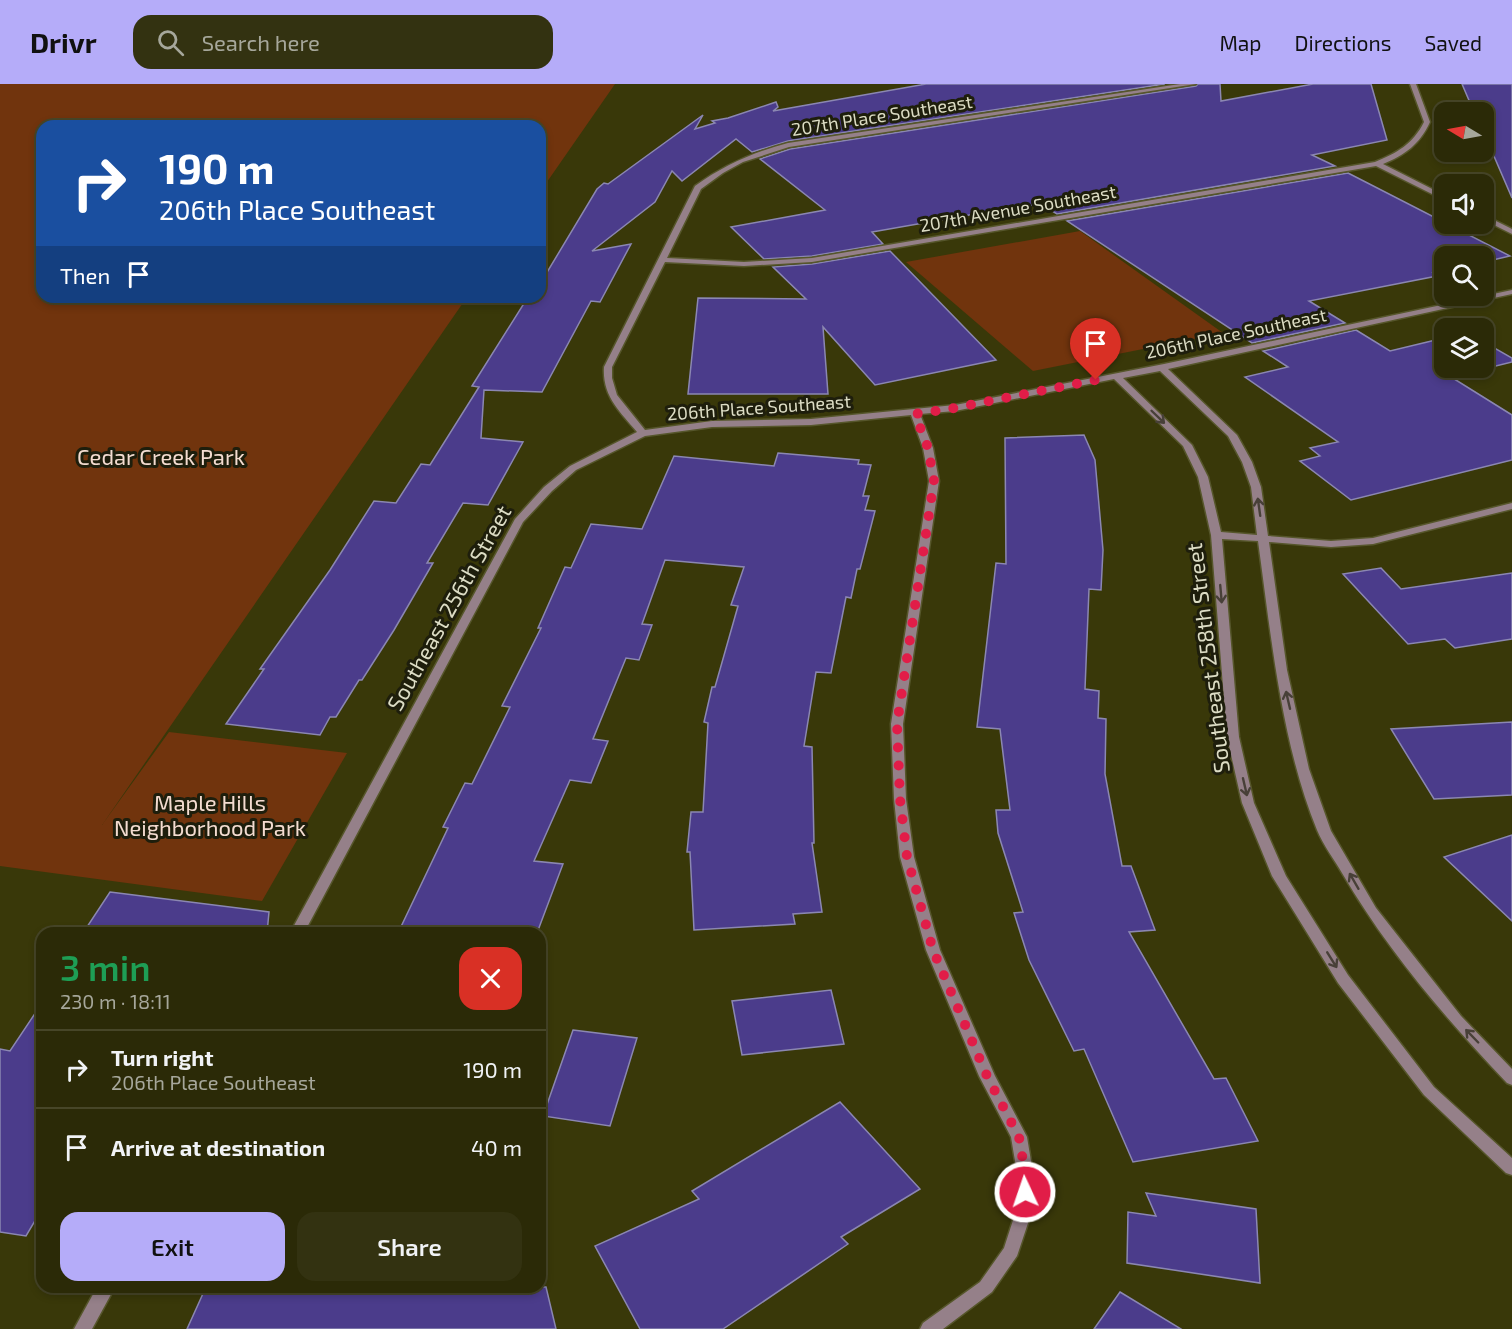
<!DOCTYPE html>
<meta charset="utf-8">
<style>
:root{--surface:#2b2a07;--page:#333211;--text:#f1f3f6;--muted:#a6a79b;--line:#474628;--accent:#b5acf9}
body{margin:0;font-family:"Exo 2",sans-serif;background:var(--page);color:var(--text);height:100vh;display:flex;flex-direction:column;font-size:22px;white-space:nowrap}
*{box-sizing:border-box;margin:0}
p{font-size:20px;color:var(--muted)}
.icon{flex:none;width:33px;height:33px;fill:none;stroke:currentColor;stroke-width:2;stroke-linecap:round;stroke-linejoin:round}
.map{position:relative;flex:1;overflow:hidden}
.drawer{position:absolute;left:36px;top:843px;width:510px;height:366px;display:flex;flex-direction:column;background:var(--surface);border-radius:18px;box-shadow:0 3px 9px #0003,0 0 0 2px var(--line)}
.drawer>*{flex:none}
.top-card{position:absolute;left:36px;top:36px;width:510px;height:183px;border-radius:18px;box-shadow:0 3px 9px #0003,0 0 0 2px var(--line);background:#1a4fa0;color:#fff;overflow:hidden}
.needle{width:39px;rotate:280deg}
.buttons{position:absolute;left:1434px;top:18px;display:grid;gap:12px}
.buttons a{display:grid;place-items:center;width:60px;height:60px;border-radius:12px;background:var(--surface);box-shadow:0 3px 9px #0003,0 0 0 2px var(--line);font-size:30px}
.pin{position:absolute;display:grid;place-items:center;width:51px;height:51px;color:#fff;margin:-62px -26px;border-radius:50% 50% 50% 0;rotate:-45deg;box-shadow:0 0 6px #0007}
.pin .icon{rotate:45deg}
.me{position:absolute;width:66px;margin:-33px;rotate:357deg;stroke-linejoin:round;filter:drop-shadow(0 0 4px #0008)}
.turn{display:flex;align-items:center;gap:21px;height:126px;padding:0 24px;font-size:27px}
.turn .icon{width:78px;height:78px;stroke-width:2.5}
.turn b{display:block;font-size:42px;line-height:51px}
.then{display:flex;align-items:center;height:57px;padding:0 24px;background:#0003;gap:12px;font-size:22px}
.round{display:grid;place-items:center;flex:none;width:63px;height:63px;border-radius:18px;background:var(--page)}
.summary{display:flex;align-items:center;justify-content:space-between;height:102px;padding:0 24px}
h1{font-size:36px;font-weight:600;line-height:45px;color:#1e9e55}
.primary-button{display:flex;gap:12px;margin-top:auto;padding:12px 24px}
.primary-button a{flex:1;height:69px;border-radius:18px;background:var(--accent);color:#111;font-size:24px;font-weight:600;line-height:69px;text-align:center}
.primary-button a+a{background:var(--page);color:var(--text)}
ul{padding:0;list-style:none}
li{display:flex;align-items:center;gap:18px;height:78px;padding:0 24px;border-top:2px solid var(--line)}
li div{flex:1}
li b{display:block;font-size:22px}
li em{font-style:normal}
header{display:flex;align-items:center;gap:36px;box-sizing:border-box;height:84px;padding:0 30px;background:var(--accent);color:#111}
header strong{font-size:28px}
nav{display:flex;gap:33px;margin-inline-start:auto;font-size:21px}
.search{width:420px;height:54px;background:var(--page);display:flex;align-items:center;gap:15px;box-sizing:border-box;padding:0 21px;border-radius:18px;color:var(--muted);font-size:22px}
.map>svg:first-child{display:block}
</style>
<header>
<strong>Drivr</strong>
<div class="search"><svg class="icon" aria-label="search" viewBox="0 0 24 24"><circle cx="10" cy="10" r="6"/><path d="M15 15l6 6"/></svg>Search here</div>
<nav><a>Map</a><a>Directions</a><a>Saved</a></nav>
</header>
<div class="map">
<svg width="1512" height="1245" viewBox="0 0 1512 1245">
<rect width="100%" height="100%" fill="#393809"/>
<g fill="#71340d">
<polygon points="0,0 615,0 540,108 540,42 42,42 42,213 467,213 102,741 169,648 347,669 262,817 0,782"/>
<polygon points="1080,147 1223,249 1033,287 906,178"/>
</g>
<g fill="#4b3c8b" stroke="#8b87b2" stroke-width="1.5">
<polygon points="926,0 1165,0 788,57 752,68 736,55 682,97 672,87 655,118 592,167 631,160 600,218 591,217 542,308 484,306 481,354 523,358 488,421 463,419 427,479 433,479 394,546 362,596 359,596 336,633 330,633 320,651 226,640 264,585 260,585 330,486 374,417 396,419 421,380 430,381 479,303 472,302 528,213 540,213 540,195 543,190 546,190 597,105 604,99 608,100 703,31 695,45 715,39 712,37 728,34 776,18 778,23 773,27"/>
<polygon points="1198,0 1220,0 1221,17 1313,0 1371,0 1387,56 1312,71 1335,82 1057,130 1041,120 992,127 872,148 883,160 812,172 764,175 731,143 825,126 760,75 790,65 1196,2"/>
<polygon points="1462,0 1512,0 1512,114 1484,49 1484,28 1474,28"/>
<polygon points="1348,89 1510,172 1484,178 1484,172 1444,172 1444,187 1433,189 1437,192 1309,217 1345,239 1252,259 1067,137"/>
<polygon points="890,167 996,276 875,301 823,243 828,310 688,310 698,214 806,215 773,183 812,180"/>
<polygon points="1356,246 1390,267 1444,254 1444,284 1484,284 1484,258 1512,274 1512,278 1451,293 1512,331 1512,376 1351,416 1300,377 1320,372 1310,364 1338,358 1245,293 1288,283 1263,267"/>
<polygon points="1084,351 1095,376 1103,466 1101,506 1089,505 1085,605 1099,607 1098,634 1106,635 1105,690 1122,782 1131,782 1155,846 1129,848 1214,995 1226,994 1258,1057 1133,1078 1084,965 1074,967 1029,876 1014,829 1023,828 998,749 996,726 1010,726 1000,645 977,643 996,479 1006,480 1005,354"/>
<polygon points="778,369 859,376 858,380 871,381 863,412 869,412 865,426 875,427 860,485 857,485 851,514 846,513 831,589 816,588 804,662 812,663 814,759 812,759 822,828 793,830 795,840 694,846 690,768 687,768 691,728 703,728 708,639 704,638 712,603 715,603 738,522 731,521 744,483 665,476 642,540 652,541 639,576 626,574 593,655 608,657 591,699 570,696 534,777 563,780 537,849 398,849 448,744 443,743 465,699 472,700 510,623 502,622 541,544 538,544 565,483 571,484 591,440 642,445 674,372 774,382"/>
<polygon points="1381,484 1401,505 1512,489 1512,555 1455,564 1445,555 1408,560 1343,490"/>
<polygon points="1512,638 1512,711 1434,715 1391,645"/>
<polygon points="1512,751 1512,837 1444,773"/>
<polygon points="110,808 269,828 267,849 83,849"/>
<polygon points="831,906 844,960 742,971 732,917"/>
<polygon points="42,919 42,1125 26,1152 0,1148 0,965 10,967"/>
<polygon points="573,946 637,954 610,1042 543,1032"/>
<polygon points="840,1018 920,1105 841,1153 848,1160 723,1245 640,1245 595,1162 699,1115 692,1107"/>
<polygon points="1146,1109 1256,1125 1260,1199 1127,1179 1128,1128 1156,1132"/>
<polygon points="206,1203 546,1203 556,1245 187,1245"/>
<polygon points="1120,1208 1181,1245 1094,1245"/>
</g>
<g fill="none" stroke-linecap="round" stroke-linejoin="round">
<g stroke="#56562b" stroke-width="3">
<g id="minor">
<path d="M 1180,0 L 1196,0 L 789,63 L 743,78 L 723,89 L 701,105 L 667,174 L 744,178 L 812,174 L 1375,78 C 1397,69 1413,60 1424,38 L 1410,0 L 1416,0 L 1430,38 C 1420,60 1405,71 1383,80 L 1444,111 L 1444,116 L 1376,82 L 812,178 L 744,182 L 665,178 L 612,283 L 612,294 L 617,311 L 645,346 L 712,337 L 811,335 L 955,321 L 1164,280 L 1512,206 L 1512,210 L 1168,285 L 1237,351 L 1252,378 L 1261,403 L 1268,452 L 1331,457 L 1373,454 L 1512,419 L 1512,425 L 1373,460 L 1331,463 L 1269,458 L 1287,586 L 1309,685 L 1331,747 L 1376,824 L 1461,932 L 1512,985 L 1512,1001 L 1507,999 C 1445,934 1387,866 1342,789 C 1334,775 1323,761 1317,746 C 1281,658 1271,551 1258,457 L 1222,455 L 1239,653 L 1254,719 L 1286,792 L 1348,891 L 1434,1003 L 1512,1074 L 1512,1091 L 1506,1089 L 1424,1011 L 1338,899 L 1272,792 L 1242,719 L 1227,653 L 1211,451 L 1198,393 L 1183,362 L 1114,295 L 955,327 L 920,330 L 933,364 L 939,397 L 903,640 L 906,715 L 914,773 L 940,866 L 995,992 L 1027,1053 L 1033,1089 L 1032,1127 L 1017,1172 L 992,1208 L 943,1245 L 920,1245 L 923,1239 L 980,1198 L 1004,1164 L 1016,1127 L 1017,1089 L 1011,1053 L 979,992 L 926,866 L 900,773 L 894,715 L 891,640 L 929,397 L 923,364 L 911,331 L 811,341 L 712,343 L 645,352 L 576,386 L 552,407 L 523,438 L 304,849 L 290,849 L 515,435 L 544,403 L 570,382 L 637,348 C 620,328 602,312 604,283 L 695,102 C 724,81 754,68 788,59 ZM 1160,287 L 1228,352 L 1242,378 L 1251,403 L 1257,451 L 1221,448 L 1208,393 L 1192,361 L 1123,294 Z"/>
<polygon points="1484,131 1512,145 1512,150 1484,136"/>
<polygon points="97,1203 115,1203 92,1245 74,1245"/>
</g>
</g>
<use href="#minor" fill="#958089" fill-rule="evenodd"/>
</g>
<defs><path id="oneway-shaft" d="M-6 0H5M1.5-3L5.5 0L1.5 3" fill="none" stroke-width="1.6" stroke-linecap="round" stroke-linejoin="round" transform="scale(1.5)"/></defs>
<g stroke="#484038">
<use href="#oneway-shaft" transform="translate(1158 333) rotate(44)"/>
<use href="#oneway-shaft" transform="translate(1259 423) rotate(-98)"/>
<use href="#oneway-shaft" transform="translate(1221 510) rotate(85)"/>
<use href="#oneway-shaft" transform="translate(1288 616) rotate(-103)"/>
<use href="#oneway-shaft" transform="translate(1245 703) rotate(77)"/>
<use href="#oneway-shaft" transform="translate(1354 797) rotate(-120)"/>
<use href="#oneway-shaft" transform="translate(1332 876) rotate(58)"/>
<use href="#oneway-shaft" transform="translate(1472 952) rotate(-134)"/>
</g>
<g fill="none" stroke-linecap="round" stroke-linejoin="round">
<polyline stroke="#e11d48" stroke-width="10" stroke-dasharray="0 18" points="1025,1108 1025,1089 1019,1053 987,992 933,866 907,773 900,715 897,640 934,397 928,364 915,330 955,324 1096,296"/>
</g>
<g text-anchor="middle" stroke-width="6" stroke-linejoin="round" paint-order="stroke">
<g font-size="18" fill="#dcdcc4" stroke="#1e1e0c">
<text transform="translate(882 32) rotate(-9)" y="6">207th Place Southeast</text>
<text transform="translate(1018 125) rotate(-10)" y="6">207th Avenue Southeast</text>
<text transform="translate(1236 250) rotate(-12)" y="6">206th Place Southeast</text>
<text transform="translate(759 324) rotate(-4)" y="6">206th Place Southeast</text>
</g>
<g font-size="22" fill="#f4dcd0" stroke="#1e1e0c">
<text x="161" y="381">Cedar Creek Park</text>
<text x="210" y="727">Maple Hills<tspan x="210" dy="25">Neighborhood Park</tspan></text>
</g>
<g font-size="22" fill="#dcdcc4" stroke="#1e1e0c">
<text transform="translate(449 524) rotate(-61)" y="8">Southeast 256th Street</text>
<text transform="translate(1208 574) rotate(-97)" y="8">Southeast 258th Street</text>
</g>
</g>
</svg>
<div class="buttons">
<a><svg class="needle" viewBox="-14 -14 28 28"><path d="M0-13l5 13h-10z" fill="#e53935"/><path d="M0 13l5-13h-10z" fill="#a6a79b"/></svg></a>
<a><svg class="icon" aria-label="sound" viewBox="0 0 24 24"><path d="M4 9h4l5-4v14l-5-4H4zM17 9q2 3 0 6"/></svg></a>
<a><svg class="icon" aria-label="search" viewBox="0 0 24 24"><circle cx="10" cy="10" r="6"/><path d="M15 15l6 6"/></svg></a>
<a><svg class="icon" aria-label="layers" viewBox="0 0 24 24"><path d="M12 4l9 5-9 5-9-5zM3 14l9 5 9-5"/></svg></a>
</div>
<div class="pin" style="left:1096px;top:296px;background:#d93025"><svg class="icon" aria-label="arrive" viewBox="0 0 24 24"><path d="M6 21V4h12l-3 4 3 4H6"/></svg></div>
<svg class="me" style="left:1025px;top:1108px" viewBox="-20 -20 40 40"><circle r="17" fill="#e11d48" stroke="#fff" stroke-width="3"/><path d="M0-11L8 9 0 5-8 9z" fill="#fff"/></svg>
<div class="top-card">
<div class="turn"><svg class="icon" aria-label="right" viewBox="0 0 24 24"><path d="M7 20v-9h11M14 6l5 5-5 5"/></svg><div><b>190 m</b>206th Place Southeast</div></div>
<div class="then">Then<svg class="icon" aria-label="arrive" viewBox="0 0 24 24"><path d="M6 21V4h12l-3 4 3 4H6"/></svg></div>
</div>
<section class="drawer">
<div class="summary"><div><h1>3 min</h1><p>230 m · 18:11</p></div><a class="round" style="background:#d93025;color:#fff"><svg class="icon" aria-label="close" viewBox="0 0 24 24"><path d="M6 6l12 12M18 6L6 18"/></svg></a></div>
<ul>
<li><svg class="icon" aria-label="right" viewBox="0 0 24 24"><path d="M7 20v-9h11M14 6l5 5-5 5"/></svg><div><b>Turn right</b><p>206th Place Southeast</p></div><em>190 m</em></li>
<li><svg class="icon" aria-label="arrive" viewBox="0 0 24 24"><path d="M6 21V4h12l-3 4 3 4H6"/></svg><div><b>Arrive at destination</b></div><em>40 m</em></li>
</ul>
<div class="primary-button"><a>Exit</a><a>Share</a></div>
</section>
</div>
